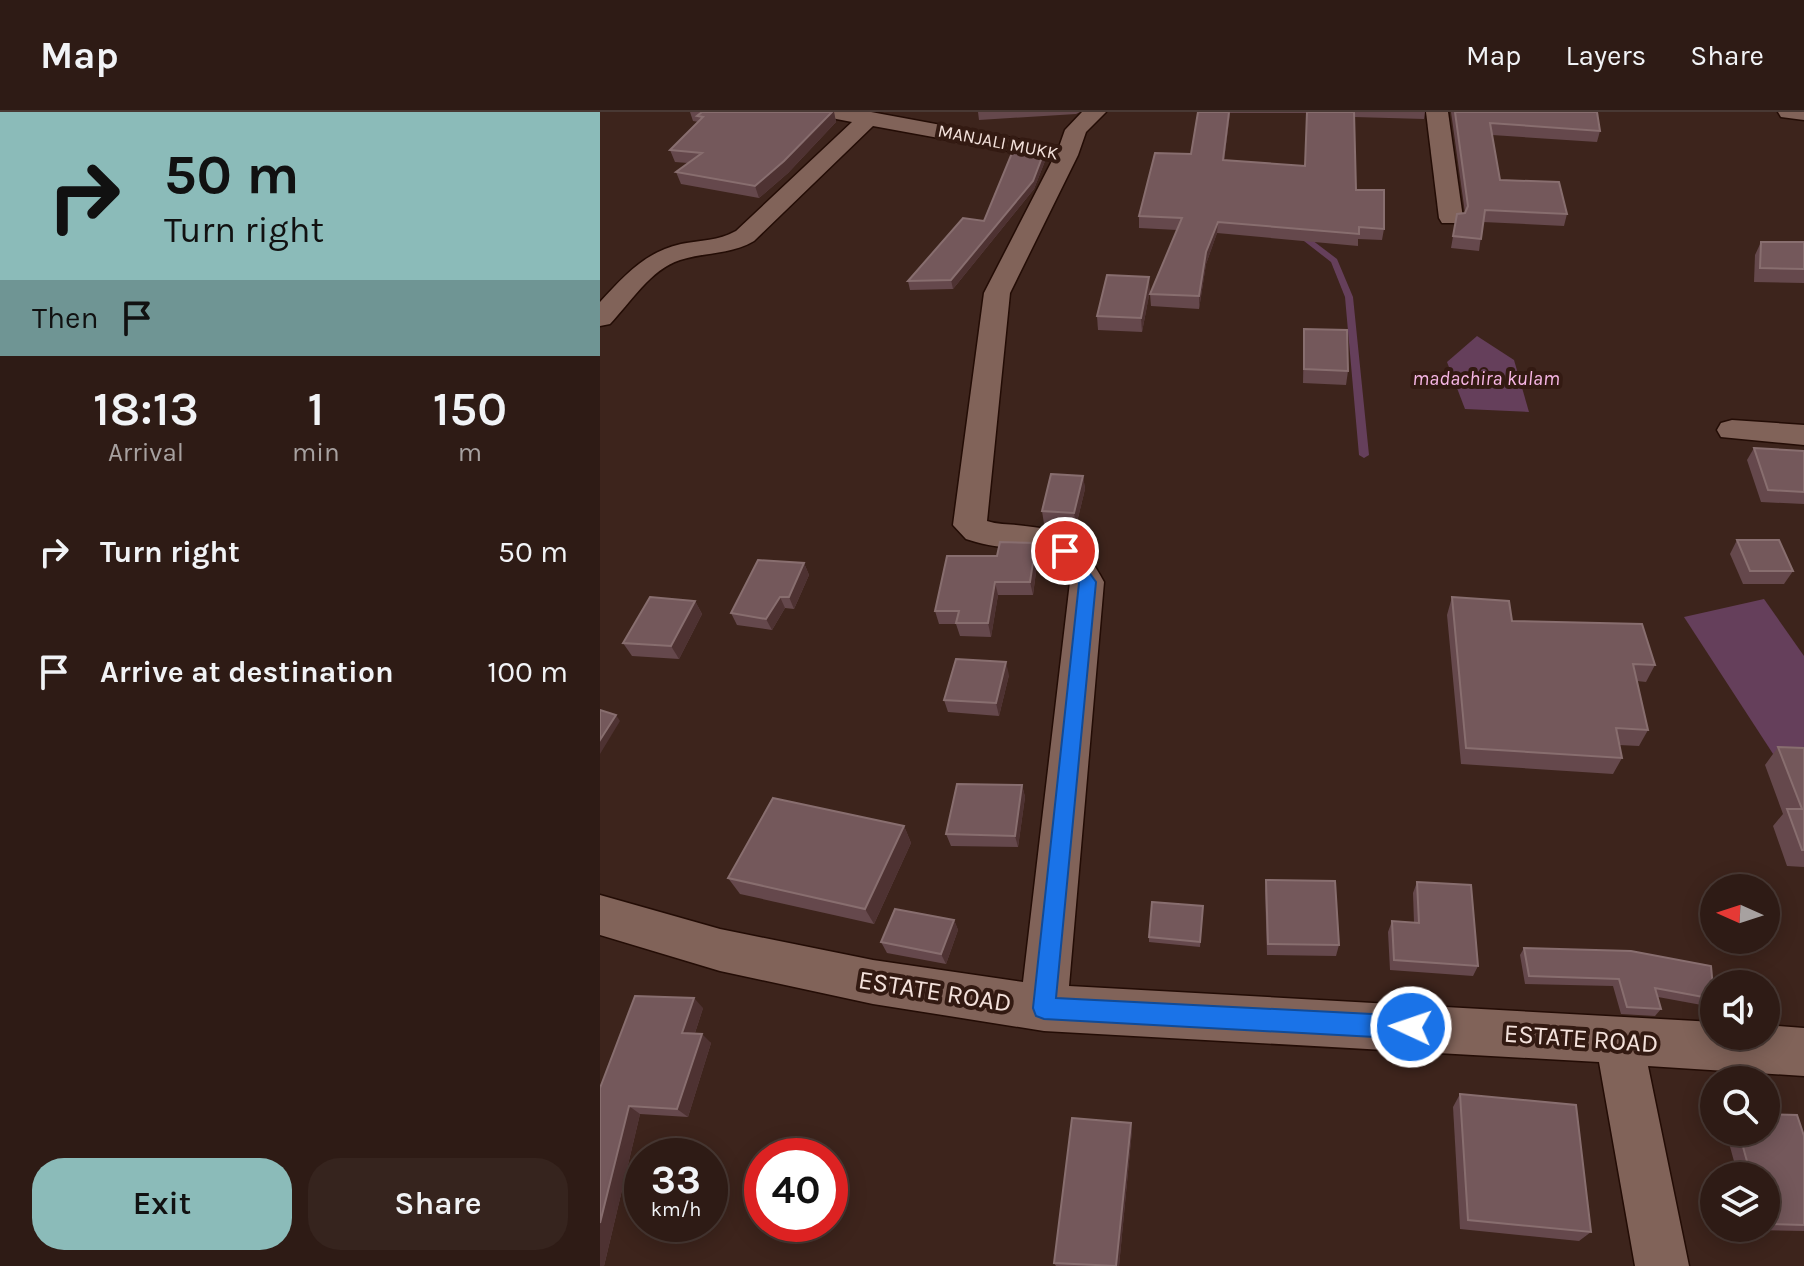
<!DOCTYPE html>
<style>
:root{--surface:#2e1b15;--page:#36241e;--text:#f1f3f6;--muted:#a7a1a0;--line:#493934;--accent:#8bbbb9}
body{margin:0;font-family:Karla,sans-serif;background:var(--page);color:var(--text);height:100vh;display:flex;flex-direction:column;font-size:30px;white-space:nowrap}
*{box-sizing:border-box;margin:0}
p{font-size:26px;color:var(--muted)}
.icon{flex:none;width:44px;height:44px;fill:none;stroke:currentColor;stroke-width:2;stroke-linecap:round;stroke-linejoin:round}
.map{position:relative;flex:1;overflow:hidden}
.details{display:flex;flex-direction:column;background:var(--surface);width:600px}
.details>*{flex:none}
.guide{background:#8bbbb9;color:#111;overflow:hidden}
.needle{width:52px;rotate:273deg}
.buttons{position:absolute;left:1100px;top:762px;display:grid;gap:16px}
.buttons a{display:grid;place-items:center;width:80px;height:80px;border-radius:50%;background:var(--surface);box-shadow:0 4px 20px #0003,0 0 0 2px var(--line);font-size:40px}
.speed{position:absolute;left:24px;top:1026px;display:flex;gap:16px;font-size:40px;font-weight:700;text-align:center}
.speed>*{display:grid;place-content:center;width:104px;height:104px;border-radius:50%;background:var(--surface);box-shadow:0 4px 20px #0003,0 0 0 2px var(--line);line-height:1}
.speed small{font-size:20px;font-weight:400}
.speed .limit{border:12px solid #d22;background:#fff;color:#111}
.pin{position:absolute;display:grid;place-items:center;width:68px;height:68px;color:#fff;margin:-34px;border:4px solid #fff;border-radius:50%;box-shadow:0 2px 8px #0007}
.me{position:absolute;width:88px;margin:-44px;rotate:273deg;stroke-linejoin:round;filter:drop-shadow(0 0 6px #0008)}
.turn{display:flex;align-items:center;gap:28px;height:168px;padding:0 32px;font-size:36px}
.turn .icon{width:104px;height:104px;stroke-width:2.5}
.turn b{display:block;font-size:56px;line-height:68px}
.then{display:flex;align-items:center;height:76px;padding:0 32px;background:#0003;gap:16px;font-size:30px}
.eta{display:flex;justify-content:space-evenly;align-items:center;height:136px;text-align:center}
.eta b{font-size:48px;font-weight:600;line-height:56px}
.cta{display:flex;gap:16px;margin-top:auto;padding:16px 32px}
.cta a{flex:1;height:92px;border-radius:32px;background:var(--accent);color:#111;font-size:32px;font-weight:600;line-height:92px;text-align:center}
.cta a+a{background:var(--page);color:var(--text)}
ul{padding:0;list-style:none}
li{display:flex;align-items:center;gap:24px;height:120px;padding:0 32px}
li div{flex:1}
li b{display:block;font-size:30px}
li em{font-style:normal}
header{display:flex;align-items:center;gap:48px;box-sizing:border-box;height:112px;padding:0 40px;background:var(--surface);border-bottom:2px solid var(--line)}
header strong{font-size:38px}
nav{display:flex;gap:44px;margin-inline-start:auto;font-size:28px}
main{display:flex;flex:1;min-height:0}
.map>svg:first-child{display:block}
</style>
<header>
<strong>Map</strong>
<nav><a>Map</a><a>Layers</a><a>Share</a></nav>
</header>
<main>
<section class="details">
<div class="guide">
<div class="turn"><svg class="icon" aria-label="right" viewBox="0 0 24 24"><path d="M7 20v-9h11M14 6l5 5-5 5"/></svg><div><b>50 m</b>Turn right</div></div>
<div class="then">Then<svg class="icon" aria-label="arrive" viewBox="0 0 24 24"><path d="M6 21V4h12l-3 4 3 4H6"/></svg></div>
</div>
<div class="eta">
<div><b>18:13</b><p>Arrival</p></div>
<div><b>1</b><p>min</p></div>
<div><b>150</b><p>m</p></div>
</div>
<ul>
<li><svg class="icon" aria-label="right" viewBox="0 0 24 24"><path d="M7 20v-9h11M14 6l5 5-5 5"/></svg><div><b>Turn right</b></div><em>50 m</em></li>
<li><svg class="icon" aria-label="arrive" viewBox="0 0 24 24"><path d="M6 21V4h12l-3 4 3 4H6"/></svg><div><b>Arrive at destination</b></div><em>100 m</em></li>
</ul>
<div class="cta"><a>Exit</a><a>Share</a></div>
</section>
<div class="map">
<svg width="1204" height="1154" viewBox="0 0 1204 1154">
<rect width="100%" height="100%" fill="#3d241c"/>
<g fill="#653f5b">
<polygon points="877,224 914,248 929,300 865,297 847,250"/>
<polygon points="1164,487 1204,544 1204,644 1177,648 1084,505"/>
</g>
<g fill="none" stroke-linecap="round" stroke-linejoin="round">
<polygon fill="#653f5b" fill-rule="evenodd" points="707,113 714,115 712,128 737,147 753,185 769,343 764,346 759,343 745,185 731,150 704,129"/>
<g stroke="#230c05" stroke-width="3">
<g id="minor">
<path d="M 223,0 L 271,0 L 459,35 L 465,18 L 482,0 L 506,0 L 486,20 L 478,43 L 410,181 L 387,409 C 399,413 412,412 425,414 C 469,418 484,433 504,470 L 469,874 L 1114,910 L 1114,924 L 1166,924 L 1166,913 L 1204,916 L 1204,964 L 1048,954 L 1089,1154 L 1035,1154 L 999,950 L 444,919 L 273,892 L 120,859 L 0,823 L 0,783 L 120,817 L 273,848 L 423,870 L 470,470 C 446,427 416,442 376,430 L 366,427 L 353,413 L 384,181 L 453,47 L 273,14 L 154,129 C 130,143 105,140 80,148 C 51,157 30,191 10,212 L 0,214 L 0,190 C 24,164 45,140 81,132 C 101,128 118,129 136,119 L 252,10 L 226,5 Z"/>
<polygon points="826,0 848,0 863,106 860,111 842,111 839,106"/>
<polygon points="1178,0 1204,0 1204,8 1181,5"/>
<polygon points="1132,308 1204,313 1204,333 1121,325 1117,318 1121,311"/>
</g>
</g>
<use href="#minor" fill="#816359" fill-rule="evenodd"/>
</g>
<g fill="#65484c" fill-rule="evenodd">
<polygon points="90,0 234,0 236,10 188,61 159,86 81,72 76,60 88,51 75,50 70,38 99,10 93,9"/>
<polygon points="378,0 480,0 476,2 379,8"/>
<path d="M 598,0 L 825,0 L 824,7 L 754,5 L 756,78 L 784,117 L 782,128 L 758,127 L 758,134 L 617,121 L 606,152 L 599,197 L 551,194 L 550,182 L 577,118 L 539,116 L 539,104 L 591,42 ZM 630,1 L 707,1 L 705,54 L 624,48 Z"/>
<polygon points="851,0 997,0 1000,19 997,30 892,23 900,68 967,102 964,114 883,110 879,139 851,136 857,102 865,101"/>
<polygon points="445,49 434,77 353,177 310,178 308,169 384,109"/>
<polygon points="1161,130 1204,130 1204,171 1154,170 1155,143"/>
<polygon points="550,178 542,220 498,218 497,204"/>
<polygon points="704,217 748,259 746,273 703,271"/>
<polygon points="1154,336 1204,339 1204,392 1161,390 1147,348"/>
<polygon points="483,364 485,377 476,414 444,412 442,399"/>
<polygon points="1137,428 1193,459 1184,472 1143,472 1130,442"/>
<polygon points="438,444 433,483 398,483 391,525 360,524 356,512 339,512 335,499"/>
<polygon points="204,451 209,463 194,497 185,496 172,518 137,513 131,501"/>
<polygon points="852,485 912,509 1055,553 1046,570 1037,569 1048,618 1039,634 1019,633 1022,646 1013,662 861,652 847,503"/>
<polygon points="95,489 102,502 79,547 32,544 23,531"/>
<polygon points="409,563 399,604 348,600 344,588"/>
<polygon points="1178,635 1204,636 1204,755 1187,754 1173,714 1183,702 1165,653"/>
<polygon points="422,673 425,685 418,735 351,734 346,722"/>
<polygon points="304,714 311,731 274,812 140,782 128,766"/>
<polygon points="666,768 739,833 736,844 667,843 665,779"/>
<polygon points="817,770 878,854 873,864 790,858 788,820 792,809 814,811 813,781"/>
<polygon points="603,794 600,835 549,830 549,825"/>
<polygon points="354,808 358,818 346,852 287,841 281,830"/>
<polygon points="924,836 1114,882 1114,888 1107,894 1058,885 1061,897 1055,904 1021,902 1013,874 925,872 920,843"/>
<polygon points="103,896 95,921 111,931 88,1005 40,1002 4,1154 0,1154 0,976"/>
<polygon points="860,982 991,1120 979,1129 860,1117 853,995"/>
<polygon points="532,1018 519,1154 456,1154 454,1151"/>
<polygon points="1126,1020 1166,1020 1204,1024 1204,1119 1152,1118 1152,1116 1166,1116 1166,1064 1138,1064"/>
</g>
<g fill="#4e3232">
<polygon points="232,0 234,0 236,10 188,61 159,86 155,74"/>
<polygon points="629,0 630,1 623,59 623,48"/>
<polygon points="444,40 445,49 434,77 353,177 351,168"/>
<polygon points="618,110 617,121 606,152 599,197 599,184 606,140"/>
<polygon points="549,165 550,178 542,220 541,206"/>
<polygon points="483,364 485,377 476,414 474,401"/>
<polygon points="436,431 438,444 433,483 430,470"/>
<polygon points="204,451 209,463 194,497 189,485"/>
<polygon points="395,470 398,483 391,525 388,511"/>
<polygon points="180,485 185,496 172,518 166,507"/>
<polygon points="95,489 102,502 79,547 71,534"/>
<polygon points="406,550 409,563 399,604 396,591"/>
<polygon points="16,603 20,609 0,642 0,628"/>
<polygon points="422,673 425,685 418,735 415,724"/>
<polygon points="304,714 311,731 274,812 265,797"/>
<polygon points="354,808 358,818 346,852 341,842"/>
<polygon points="94,886 103,896 92,930 82,921"/>
<polygon points="102,922 111,931 88,1005 77,997"/>
<polygon points="29,994 40,1002 4,1154 0,1154 0,1111"/>
<polygon points="531,1011 532,1018 519,1154 516,1154"/>
</g>
<g fill="#74585b" stroke="#886e6f" stroke-width="2">
<polygon points="102,0 232,0 184,49 155,74 76,60 102,41 70,38 103,5 97,4"/>
<polygon points="598,0 629,0 623,48 705,54 707,0 754,0 756,78 784,78 784,117 759,115 759,122 618,110 606,140 599,184 550,182 582,106 539,104 555,41 591,42"/>
<polygon points="855,0 997,0 1000,19 890,11 900,68 959,70 967,102 885,98 881,127 853,124 857,102 865,101 868,94"/>
<polygon points="414,36 444,40 433,69 351,168 308,169 363,106 384,109"/>
<polygon points="1161,130 1204,130 1204,157 1160,156"/>
<polygon points="507,163 549,165 541,206 497,204"/>
<polygon points="704,217 747,218 748,259 704,257"/>
<polygon points="1154,336 1204,339 1204,380 1168,378"/>
<polygon points="451,362 483,364 474,401 442,399"/>
<polygon points="1137,428 1179,428 1193,459 1150,459"/>
<polygon points="400,430 436,431 430,470 395,470 388,511 356,511 359,499 335,499 347,444 397,444"/>
<polygon points="158,448 204,451 189,485 180,485 166,507 131,501"/>
<polygon points="50,485 95,489 71,534 23,531"/>
<polygon points="852,485 909,489 912,509 1042,512 1055,553 1033,552 1048,618 1016,616 1022,646 866,636"/>
<polygon points="356,547 406,550 396,591 344,588"/>
<polygon points="0,598 16,603 0,628"/>
<polygon points="1178,635 1204,636 1204,738 1202,738 1187,697 1202,697"/>
<polygon points="357,672 422,673 415,724 346,722"/>
<polygon points="173,686 304,714 265,797 128,766"/>
<polygon points="666,768 735,769 739,833 668,832"/>
<polygon points="817,770 871,773 878,854 794,848 792,809 819,811"/>
<polygon points="552,790 603,794 600,830 549,825"/>
<polygon points="295,797 354,808 341,842 281,830"/>
<polygon points="924,836 1031,839 1111,854 1114,887 1055,876 1061,897 1027,895 1019,867 929,864"/>
<polygon points="35,884 94,886 82,921 102,922 77,997 29,994 0,1111 0,976"/>
<polygon points="860,982 976,993 991,1120 868,1108"/>
<polygon points="1166,1002 1197,1003 1204,1024 1204,1113 1166,1112 1166,1064 1151,1064 1139,1020 1166,1020"/>
<polygon points="472,1006 531,1011 516,1154 454,1151"/>
</g>
<polygon fill="#1a73e8" stroke="#114b97" stroke-width="2" points="465,433 471,435 496,470 456,886 811,904 819,907 822,915 819,923 811,927 444,907 436,904 433,896 479,471 457,439"/>
<g text-anchor="middle" stroke-width="8" stroke-linejoin="round" paint-order="stroke">
<g font-size="18" fill="#f3e1db" stroke="#331a12">
<text transform="translate(398 30) rotate(11)" y="6">MANJALI MUKK</text>
</g>
<g font-size="20" font-style="italic" fill="#f8b7e6" stroke="#331a12">
<text x="886" y="273">madachira kulam</text>
</g>
<g font-size="26" fill="#f3e1db" stroke="#331a12">
<text transform="translate(335 879) rotate(9)" y="9">ESTATE ROAD</text>
<text transform="translate(981 926) rotate(4)" y="9">ESTATE ROAD</text>
</g>
</g>
</svg>
<div class="buttons">
<a><svg class="needle" viewBox="-14 -14 28 28"><path d="M0-13l5 13h-10z" fill="#e53935"/><path d="M0 13l5-13h-10z" fill="#a7a1a0"/></svg></a>
<a><svg class="icon" aria-label="sound" viewBox="0 0 24 24"><path d="M4 9h4l5-4v14l-5-4H4zM17 9q2 3 0 6"/></svg></a>
<a><svg class="icon" aria-label="search" viewBox="0 0 24 24"><circle cx="10" cy="10" r="6"/><path d="M15 15l6 6"/></svg></a>
<a><svg class="icon" aria-label="layers" viewBox="0 0 24 24"><path d="M12 4l9 5-9 5-9-5zM3 14l9 5 9-5"/></svg></a>
</div>
<div class="speed"><div>33<small>km/h</small></div><div class="limit">40</div></div>
<div class="pin" style="left:465px;top:439px;background:#d93025"><svg class="icon" aria-label="arrive" viewBox="0 0 24 24"><path d="M6 21V4h12l-3 4 3 4H6"/></svg></div>
<svg class="me" style="left:811px;top:915px" viewBox="-20 -20 40 40"><circle r="17" fill="#1a73e8" stroke="#fff" stroke-width="3"/><path d="M0-11L8 9 0 5-8 9z" fill="#fff"/></svg>
</div>
</main>
